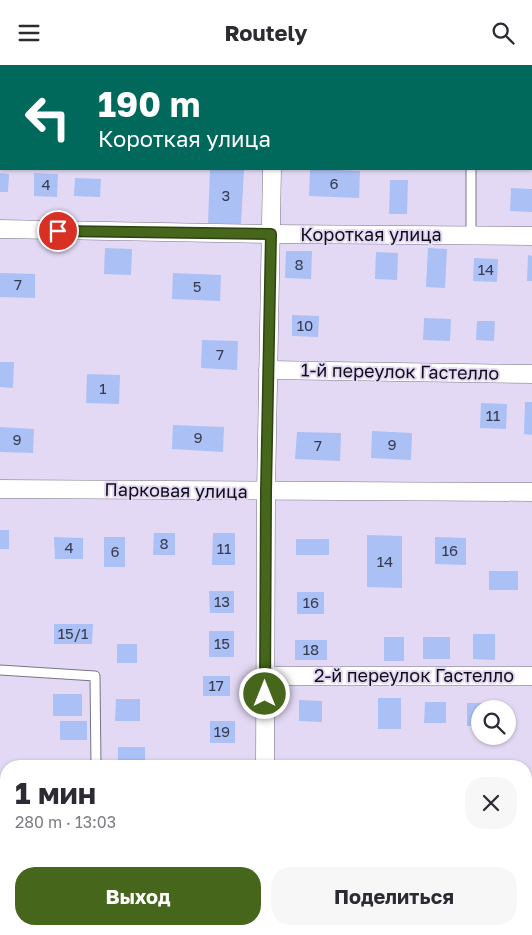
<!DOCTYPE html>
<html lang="ru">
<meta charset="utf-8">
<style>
:root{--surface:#fff;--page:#f7f7f7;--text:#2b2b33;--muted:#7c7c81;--accent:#46661b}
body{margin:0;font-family:"Golos Text",sans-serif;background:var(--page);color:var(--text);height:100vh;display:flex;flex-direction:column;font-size:19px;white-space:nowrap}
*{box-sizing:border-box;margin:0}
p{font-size:16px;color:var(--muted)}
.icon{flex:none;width:28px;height:28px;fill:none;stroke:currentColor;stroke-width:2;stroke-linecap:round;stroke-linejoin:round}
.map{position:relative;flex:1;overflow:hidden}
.drawer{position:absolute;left:0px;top:695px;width:532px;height:175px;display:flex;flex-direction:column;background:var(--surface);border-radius:20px 20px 0 0;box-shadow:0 1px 4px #0004}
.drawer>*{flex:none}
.hud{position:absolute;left:0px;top:0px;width:532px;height:105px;box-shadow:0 1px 4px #0004;background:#00695c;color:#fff;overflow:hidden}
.buttons{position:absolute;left:471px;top:635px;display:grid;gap:10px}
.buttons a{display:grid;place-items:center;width:45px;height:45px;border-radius:50%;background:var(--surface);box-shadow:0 1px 4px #0004;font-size:25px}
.pin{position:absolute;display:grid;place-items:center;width:42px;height:42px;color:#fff;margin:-21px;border:2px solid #fff;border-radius:50%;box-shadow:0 1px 5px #0007}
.me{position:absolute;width:55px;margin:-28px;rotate:0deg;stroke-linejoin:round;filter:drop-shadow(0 0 4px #0008)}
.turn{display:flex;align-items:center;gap:18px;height:105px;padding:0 15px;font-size:22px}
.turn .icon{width:65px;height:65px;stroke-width:2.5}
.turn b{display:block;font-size:35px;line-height:42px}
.round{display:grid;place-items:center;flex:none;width:52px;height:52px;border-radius:20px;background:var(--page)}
.summary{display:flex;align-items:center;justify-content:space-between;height:85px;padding:0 15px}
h1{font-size:30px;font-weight:700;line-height:38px}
.action{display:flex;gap:10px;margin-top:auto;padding:10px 15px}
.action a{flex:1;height:58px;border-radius:20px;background:var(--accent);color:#fff;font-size:20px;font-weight:700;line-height:58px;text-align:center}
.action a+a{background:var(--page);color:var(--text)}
header{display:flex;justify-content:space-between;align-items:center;height:65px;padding:0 15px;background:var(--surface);font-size:22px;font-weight:700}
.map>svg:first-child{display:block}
</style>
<header><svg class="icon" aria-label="menu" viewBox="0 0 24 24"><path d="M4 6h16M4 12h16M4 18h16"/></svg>Routely<svg class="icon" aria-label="search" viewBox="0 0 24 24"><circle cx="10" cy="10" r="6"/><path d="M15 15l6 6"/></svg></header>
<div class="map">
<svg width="532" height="870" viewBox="0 0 532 870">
<rect width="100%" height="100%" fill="#e3d9f4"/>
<g fill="#abc0f4">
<polygon points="210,104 244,104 241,159 208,158"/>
<polygon points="310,104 360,106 359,133 309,131"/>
<polygon points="0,108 9,109 8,127 0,127"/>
<polygon points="34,108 58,109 57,132 34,131"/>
<polygon points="75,113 101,114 100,132 74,131"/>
<polygon points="390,115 408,115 407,149 389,149"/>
<polygon points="511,123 532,124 532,147 510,146"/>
<polygon points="105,183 132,184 131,210 104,209"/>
<polygon points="428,183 447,184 445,223 426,222"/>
<polygon points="286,186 312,186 311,214 285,213"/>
<polygon points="376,187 398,188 397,215 375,214"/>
<polygon points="528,190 532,191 532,216 527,216"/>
<polygon points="474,193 498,194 497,217 473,216"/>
<polygon points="0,208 35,209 35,233 0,232"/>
<polygon points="173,208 221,210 220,236 172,234"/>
<polygon points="292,250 319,251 318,272 292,271"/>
<polygon points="424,253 451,254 450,276 423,275"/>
<polygon points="477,256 495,256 494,276 476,275"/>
<polygon points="202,275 238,276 237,305 201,303"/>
<polygon points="0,297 14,297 13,323 0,322"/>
<polygon points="87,309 120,310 119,339 86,338"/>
<polygon points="525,337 532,337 532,370 524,369"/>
<polygon points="481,338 507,339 506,364 480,363"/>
<polygon points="173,360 224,362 223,387 172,384"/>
<polygon points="0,362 34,364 33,388 0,387"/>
<polygon points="372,366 412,368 411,395 371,393"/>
<polygon points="297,367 341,368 340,396 295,394"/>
<rect x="0" y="465" width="9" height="19"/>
<polygon points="154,468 175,468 175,490 153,490"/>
<polygon points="213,468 235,468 235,500 212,500"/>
<polygon points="367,470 402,471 402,523 367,522"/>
<polygon points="54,472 83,473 83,494 55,494"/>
<rect x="104" y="472" width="21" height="30"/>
<polygon points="435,472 466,473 466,500 435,499"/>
<rect x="296" y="474" width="33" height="16"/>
<rect x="489" y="506" width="29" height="19"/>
<polygon points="209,526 234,526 234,548 210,548"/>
<rect x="297" y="527" width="27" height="22"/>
<polygon points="54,559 93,559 92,579 54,579"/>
<rect x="209" y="566" width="25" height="26"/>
<polygon points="473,569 495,569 495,595 473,594"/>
<rect x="384" y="572" width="20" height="24"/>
<rect x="423" y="572" width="27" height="22"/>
<rect x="295" y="575" width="32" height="20"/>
<rect x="117" y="579" width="20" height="19"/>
<rect x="203" y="611" width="27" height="20"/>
<rect x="53" y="629" width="29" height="22"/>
<rect x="378" y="633" width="23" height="31"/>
<polygon points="116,634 140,634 140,656 115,656"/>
<polygon points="299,635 322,636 322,657 299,656"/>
<polygon points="425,637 446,637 446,658 424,658"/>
<polygon points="467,638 490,638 490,644 480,644 480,661 467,661"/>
<rect x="60" y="656" width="27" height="19"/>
<rect x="210" y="656" width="25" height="22"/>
<rect x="118" y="682" width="27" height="18"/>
<polygon points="320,696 320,701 291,701 291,697"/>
<rect x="530" y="743" width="2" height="24"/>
<rect x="0" y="764" width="6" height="18"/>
<rect x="526" y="806" width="6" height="21"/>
<rect x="0" y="814" width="6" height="14"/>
</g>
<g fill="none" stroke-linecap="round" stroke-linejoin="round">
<g stroke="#7a7289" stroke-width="11">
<g id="service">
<polyline points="471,1 471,0"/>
<polyline points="0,66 1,66"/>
<polyline points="471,170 471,104"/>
<polyline points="0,605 95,611 96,701"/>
<polyline points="0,798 6,798"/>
</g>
</g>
<g stroke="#7a7289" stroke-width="19">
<g id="minor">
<polyline points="274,1 274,0"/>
<polyline points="0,164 271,169 532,171"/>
<polyline points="268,305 532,309"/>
<polyline points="0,424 532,427"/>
<polyline points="265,611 532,611"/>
<polyline points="265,701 266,427 272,104"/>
<polyline points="526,788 532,788"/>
<polyline points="264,870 264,864"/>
</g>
</g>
<use href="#service" stroke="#fff" stroke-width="9"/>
<use href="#minor" stroke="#fff" stroke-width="18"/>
</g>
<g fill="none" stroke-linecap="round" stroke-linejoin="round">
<g stroke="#2e4212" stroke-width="12">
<polyline id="route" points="58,166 271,169 266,427 265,629"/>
</g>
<use href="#route" stroke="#46661b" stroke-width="9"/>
</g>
<g text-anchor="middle" stroke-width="4" stroke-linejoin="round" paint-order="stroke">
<g font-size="15" fill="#373a4e">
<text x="334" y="124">6</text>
<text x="46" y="125">4</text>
<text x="226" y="136">3</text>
<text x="299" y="205">8</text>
<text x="486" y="210">14</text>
<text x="18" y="225">7</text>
<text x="197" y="227">5</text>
<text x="305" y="266">10</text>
<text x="220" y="295">7</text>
<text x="103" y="329">1</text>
<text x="493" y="356">11</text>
<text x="198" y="378">9</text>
<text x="17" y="380">9</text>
<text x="392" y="385">9</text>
<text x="318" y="386">7</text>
<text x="164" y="484">8</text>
<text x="69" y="488">4</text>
<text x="224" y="489">11</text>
<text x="450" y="491">16</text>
<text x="115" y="492">6</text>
<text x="385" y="502">14</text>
<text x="222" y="542">13</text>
<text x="311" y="543">16</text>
<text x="73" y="574">15/1</text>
<text x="222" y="584">15</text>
<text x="311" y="590">18</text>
<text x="216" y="626">17</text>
<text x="222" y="672">19</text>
</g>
<g font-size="18" fill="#100d16" stroke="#e3d9f4">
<text x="371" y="176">Короткая улица</text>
<text transform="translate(400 307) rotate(1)" y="6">1-й переулок Гастелло</text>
<text transform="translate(176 426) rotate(1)" y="6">Парковая улица</text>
<text x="414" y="617">2-й переулок Гастелло</text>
</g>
</g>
</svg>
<div class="buttons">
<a><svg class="icon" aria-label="search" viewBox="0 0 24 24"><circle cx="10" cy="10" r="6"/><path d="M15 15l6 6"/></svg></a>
</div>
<div class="pin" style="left:58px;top:166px;background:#d93025"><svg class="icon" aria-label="arrive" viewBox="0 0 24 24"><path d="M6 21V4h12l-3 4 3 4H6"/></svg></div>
<svg class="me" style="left:265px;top:629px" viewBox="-20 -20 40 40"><circle r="17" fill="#46661b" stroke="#fff" stroke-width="3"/><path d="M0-11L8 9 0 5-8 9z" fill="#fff"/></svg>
<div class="hud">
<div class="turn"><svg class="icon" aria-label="left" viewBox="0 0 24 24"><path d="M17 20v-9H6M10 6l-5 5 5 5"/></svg><div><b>190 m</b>Короткая улица</div></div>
</div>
<section class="drawer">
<div class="summary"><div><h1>1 мин</h1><p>280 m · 13:03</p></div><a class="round"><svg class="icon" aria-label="close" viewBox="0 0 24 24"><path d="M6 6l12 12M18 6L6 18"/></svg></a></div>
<div class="action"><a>Выход</a><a>Поделиться</a></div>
</section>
</div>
